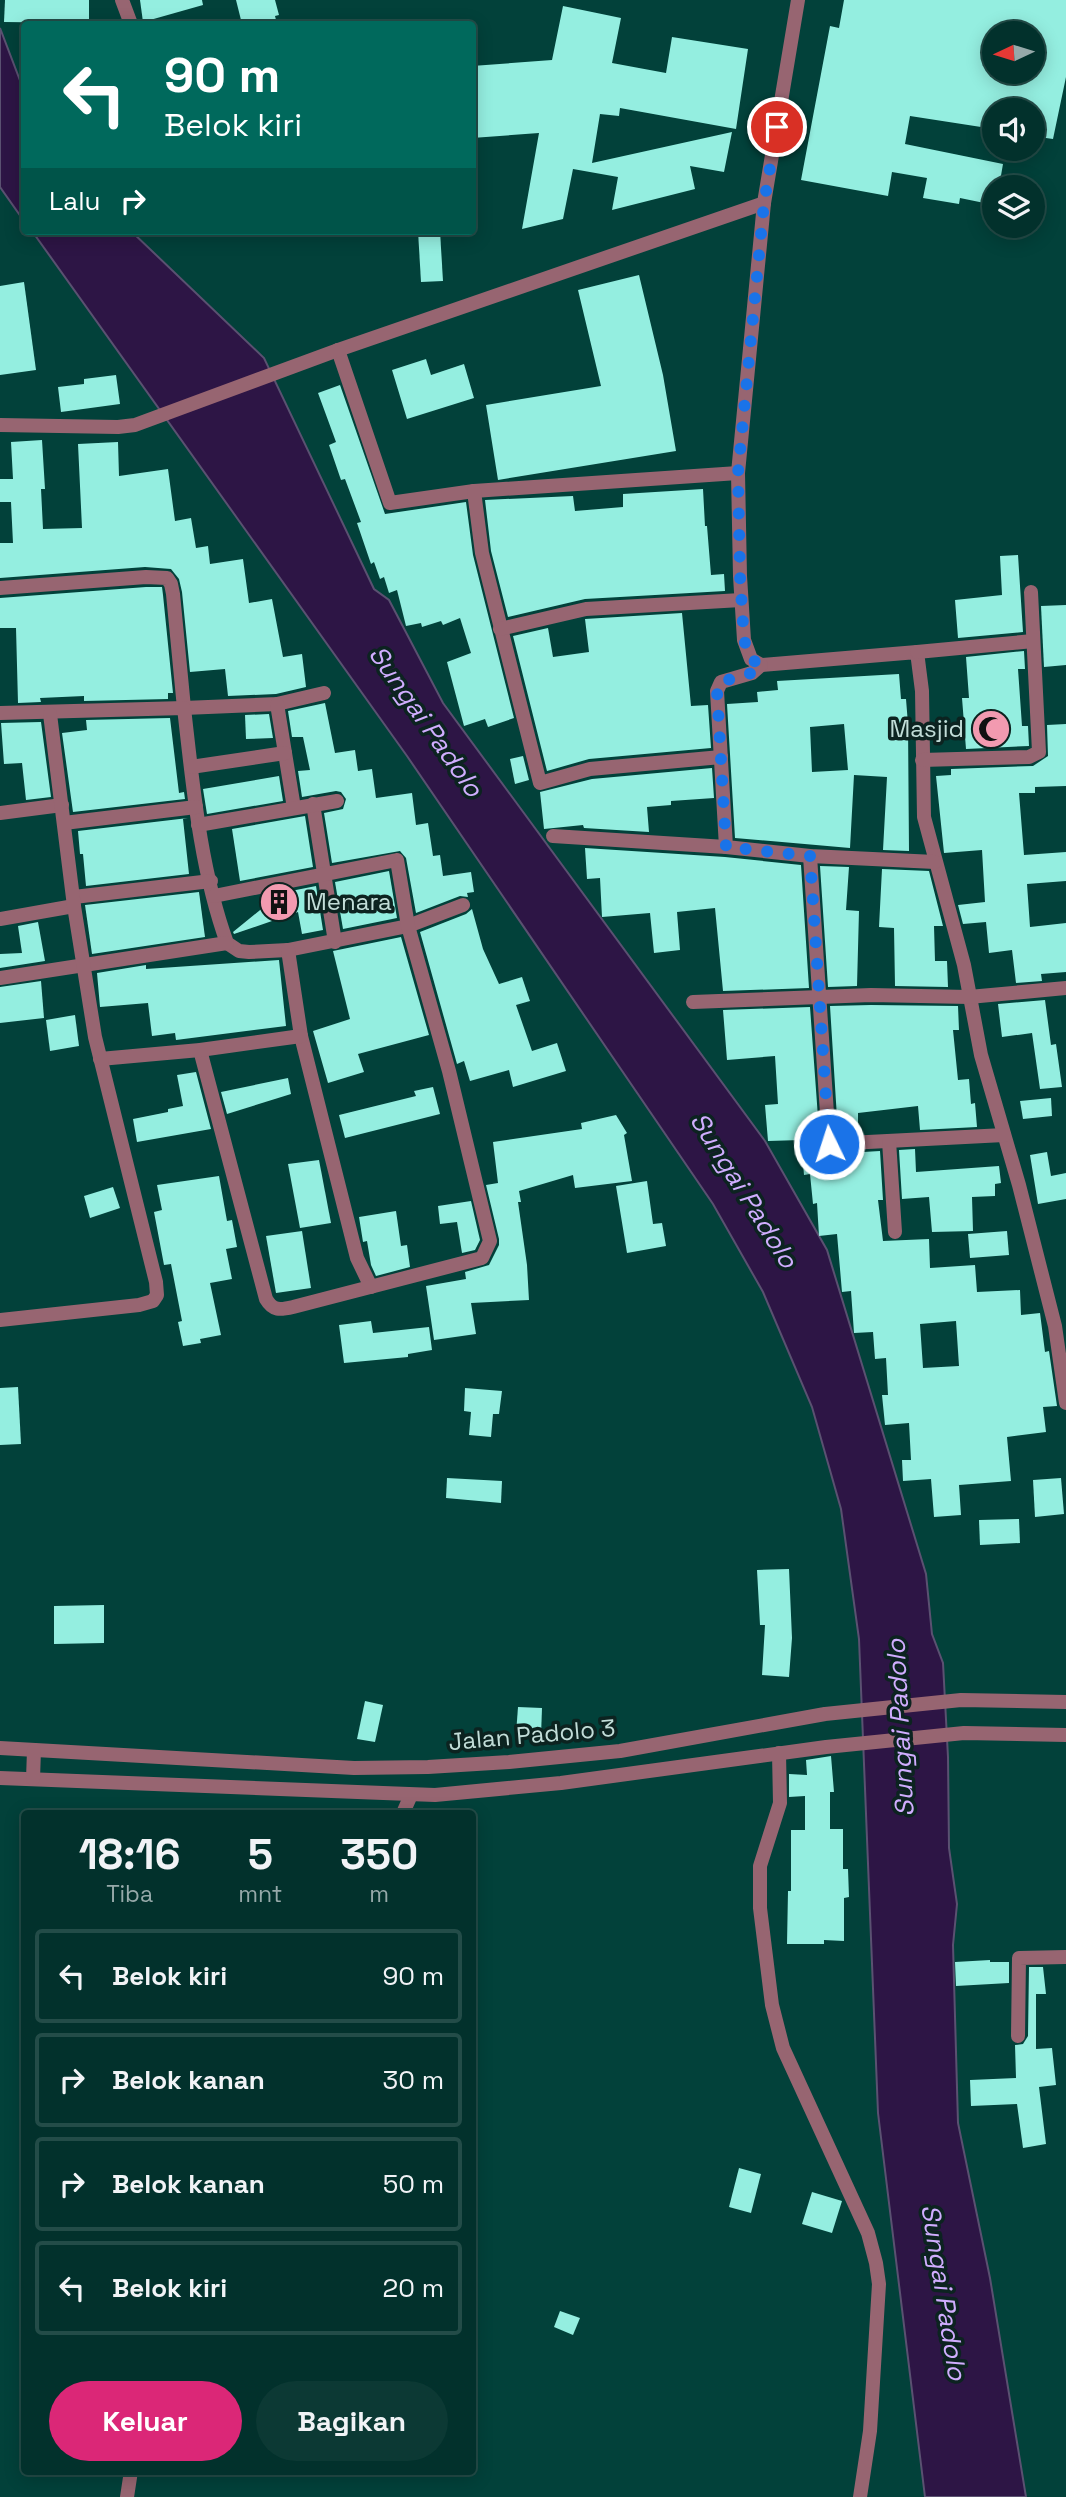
<!DOCTYPE html>
<html lang="id">
<style>
:root{--surface:#02312c;--page:#0c3934;--text:#f1f3f6;--muted:#96a9a9;--line:#234c48;--accent:#db2777}
body{margin:0;font-family:"Space Grotesk",sans-serif;background:var(--page);color:var(--text);height:100vh;display:flex;flex-direction:column;font-size:26px;white-space:nowrap}
*{box-sizing:border-box;margin:0}
p{font-size:23px;color:var(--muted)}
.icon{flex:none;width:38px;height:38px;fill:none;stroke:currentColor;stroke-width:2;stroke-linecap:round;stroke-linejoin:round}
.map{position:relative;flex:1;overflow:hidden}
.panel{position:absolute;left:21px;top:1810px;width:455px;height:665px;display:flex;flex-direction:column;background:var(--surface);border-radius:7px;box-shadow:0 4px 18px #0003,0 0 0 2px var(--line)}
.panel>*{flex:none}
.top-card{position:absolute;left:21px;top:21px;width:455px;height:214px;border-radius:7px;box-shadow:0 4px 18px #0003,0 0 0 2px var(--line);background:#00695c;color:#fff;overflow:hidden}
.needle{width:46px;rotate:266deg}
.controls{position:absolute;left:982px;top:21px;display:grid;gap:14px}
.controls a{display:grid;place-items:center;width:63px;height:63px;border-radius:50%;background:var(--surface);box-shadow:0 4px 18px #0003,0 0 0 2px var(--line);font-size:35px}
.pin{position:absolute;display:grid;place-items:center;width:60px;height:60px;color:#fff;margin:-30px;border:4px solid #fff;border-radius:50%;box-shadow:0 2px 7px #0007}
.me{position:absolute;width:77px;margin:-38px;rotate:356deg;stroke-linejoin:round;filter:drop-shadow(0 0 5px #0008)}
.turn{display:flex;align-items:center;gap:24px;height:147px;padding:0 28px;font-size:32px}
.turn .icon{width:91px;height:91px;stroke-width:2.5}
.turn b{display:block;font-size:49px;line-height:60px}
.then{display:flex;align-items:center;height:66px;padding:0 28px;background:#0003;gap:14px;font-size:26px}
.eta{display:flex;justify-content:space-evenly;align-items:center;height:119px;text-align:center}
.eta b{font-size:42px;font-weight:700;line-height:49px}
.button{display:flex;gap:14px;margin-top:auto;padding:14px 28px}
.button a{flex:1;height:80px;border-radius:42px;background:var(--accent);color:#fff;font-size:28px;font-weight:700;line-height:80px;text-align:center}
.button a+a{background:var(--page);color:var(--text)}
ul{padding:0;list-style:none}
li{display:flex;align-items:center;gap:21px;height:94px;margin:0 14px 10px;padding:0 14px;border:4px solid var(--line);border-radius:7px}
li div{flex:1}
li b{display:block;font-size:26px}
li em{font-style:normal}
.map>svg:first-child{display:block}
</style>
<div class="map">
<svg width="1066" height="2497" viewBox="0 0 1066 2497">
<rect width="100%" height="100%" fill="#02413a"/>
<g fill="#2d1545" stroke="#5a5171" stroke-width="2">
<polygon points="0,28 24,91 24,221 0,187"/>
<polygon points="32,231 131,231 264,358 374,589 389,600 443,703 765,1141 827,1250 926,1574 932,1634 943,1663 948,1757 949,1848 957,1904 953,1945 958,2123 990,2278 1026,2497 925,2497 878,2113 859,1639 841,1509 812,1407 763,1292 713,1204 407,756"/>
</g>
<g fill="#94eee0" fill-rule="evenodd">
<polygon points="5,0 89,0 89,23 4,22"/>
<polygon points="140,0 202,0 203,5 143,22"/>
<polygon points="236,0 275,0 279,15 275,16 277,24 242,24"/>
<path d="M 844,0 L 1066,0 L 1066,77 L 1053,139 L 1032,136 L 1032,110 L 994,110 L 994,129 L 910,116 L 905,144 L 1003,164 L 999,187 L 994,187 L 994,205 L 960,198 L 959,204 L 923,198 L 927,178 L 892,172 L 888,196 L 801,180 L 830,26 L 839,28 ZM 994,33 L 1032,33 L 1032,72 L 994,72 Z"/>
<polygon points="563,6 621,18 612,63 666,73 672,37 748,49 736,129 620,108 619,116 600,114 592,163 732,132 724,172 690,166 695,189 612,210 618,177 573,169 563,219 522,229 539,133 472,138 472,66 552,60"/>
<polygon points="418,231 440,231 443,281 421,282"/>
<polygon points="639,275 663,375 676,451 498,480 486,405 601,386 578,290"/>
<polygon points="24,282 36,370 0,375 0,286"/>
<polygon points="426,359 431,375 464,364 474,398 407,419 392,370"/>
<polygon points="116,375 120,404 61,412 58,387 84,384 84,379"/>
<polygon points="340,385 385,514 466,502 473,555 514,718 488,727 485,719 464,726 447,662 471,653 460,618 443,625 441,621 422,627 421,623 406,626 397,590 389,593 384,577 380,579 374,562 371,564 357,523 361,522 345,479 341,480 329,445 336,442 318,393"/>
<polygon points="42,440 45,489 41,489 43,529 82,528 78,444 118,442 119,476 168,469 175,521 191,518 196,548 208,546 210,564 243,559 249,603 272,599 283,657 302,654 306,687 276,694 228,696 225,669 190,672 182,592 179,579 171,569 145,567 0,578 0,543 13,543 11,502 0,502 0,479 13,479 11,442"/>
<polygon points="703,489 705,526 707,526 711,575 724,574 725,591 585,599 508,617 491,551 485,500 573,496 575,511 623,507 623,494"/>
<polygon points="1018,555 1023,632 958,638 955,600 1002,595 1000,556"/>
<polygon points="146,587 162,587 163,595 173,693 168,693 168,699 84,701 84,696 40,698 41,702 18,703 16,628 0,628 0,598"/>
<polygon points="1066,605 1066,665 1044,667 1041,606"/>
<polygon points="682,613 691,706 708,705 711,748 589,759 547,771 513,636 548,628 553,657 589,652 585,619"/>
<polygon points="1024,651 1025,669 1018,669 1022,726 1028,726 1029,746 966,749 962,698 969,698 966,657"/>
<path d="M 899,674 L 901,699 L 906,699 L 908,724 L 909,851 L 883,850 L 887,777 L 854,775 L 850,848 L 735,838 L 727,704 L 758,702 L 757,692 L 778,690 L 777,681 ZM 844,724 L 848,770 L 812,772 L 810,727 Z"/>
<polygon points="325,703 335,753 355,750 358,771 372,769 376,798 412,793 416,825 428,823 433,856 440,855 443,876 471,872 474,892 467,893 468,897 460,896 416,913 406,858 400,851 332,863 324,813 343,809 346,799 341,792 336,791 302,797 298,771 310,770 303,737 292,737 288,711"/>
<polygon points="269,714 273,738 246,739 245,715"/>
<polygon points="170,718 179,793 184,792 185,799 73,812 62,733 87,730 86,720"/>
<polygon points="41,722 51,797 26,800 22,763 4,764 1,723"/>
<polygon points="1066,724 1066,786 1035,787 1035,793 1019,793 1024,855 1066,852 1066,881 1027,884 1030,927 1066,923 1066,972 1041,974 1042,981 1016,983 1012,950 989,953 986,922 963,924 958,905 985,902 982,850 944,853 936,776 951,775 951,769 1033,766 1048,756 1047,725"/>
<polygon points="523,756 529,780 515,784 510,759"/>
<polygon points="712,768 714,798 671,801 671,805 647,807 649,832 584,828 583,825 544,829 540,792 592,779"/>
<polygon points="279,776 283,801 207,814 203,789"/>
<polygon points="305,816 313,867 240,881 232,829"/>
<polygon points="188,818 183,819 189,874 86,886 83,854 80,854 78,831"/>
<polygon points="585,848 725,857 801,865 809,988 723,991 715,908 677,912 680,950 654,953 650,913 602,917 600,878 587,879"/>
<polygon points="820,866 849,867 846,910 859,911 857,986 828,987"/>
<polygon points="882,869 929,871 943,926 934,926 935,961 947,961 948,987 895,986 894,928 879,927"/>
<polygon points="389,871 397,918 343,929 335,882"/>
<polygon points="316,886 323,930 302,934 298,912 234,934 233,932 281,893"/>
<polygon points="199,892 205,937 92,954 85,905"/>
<polygon points="472,909 483,949 499,984 522,977 530,1001 516,1005 532,1051 557,1043 566,1071 513,1087 509,1070 470,1081 464,1061 457,1064 420,932 466,914"/>
<polygon points="38,922 45,961 0,968 0,954 22,953 18,926"/>
<polygon points="401,937 429,1035 358,1054 364,1072 328,1083 313,1031 350,1019 333,951"/>
<polygon points="279,960 286,1026 176,1040 175,1033 152,1036 148,1003 100,1007 97,973 146,965 146,969"/>
<polygon points="41,981 44,1018 0,1023 0,987"/>
<polygon points="1045,1000 1051,1045 1056,1044 1062,1087 1040,1089 1032,1033 1002,1037 998,1004"/>
<polygon points="871,1005 958,1006 959,1030 953,1030 958,1080 969,1079 971,1104 975,1103 977,1127 920,1130 918,1106 858,1113 858,1133 838,1134 830,1006"/>
<path d="M 810,1007 L 820,1145 L 824,1152 L 829,1154 L 880,1151 L 883,1200 L 878,1200 L 883,1241 L 929,1239 L 930,1268 L 975,1265 L 977,1292 L 1020,1290 L 1021,1315 L 1040,1313 L 1045,1352 L 1049,1351 L 1057,1406 L 1043,1407 L 1046,1432 L 1007,1437 L 1011,1481 L 959,1485 L 961,1515 L 934,1517 L 931,1479 L 903,1481 L 902,1460 L 911,1460 L 909,1423 L 885,1425 L 882,1395 L 888,1395 L 886,1358 L 875,1359 L 873,1332 L 854,1333 L 851,1291 L 842,1292 L 837,1234 L 819,1236 L 817,1203 L 813,1204 L 810,1174 L 804,1175 L 801,1140 L 768,1141 L 765,1105 L 778,1104 L 775,1056 L 727,1060 L 723,1010 ZM 956,1321 L 959,1366 L 923,1368 L 920,1324 Z"/>
<polygon points="75,1015 79,1046 50,1051 46,1020"/>
<polygon points="196,1072 211,1129 137,1142 133,1119 168,1112 168,1109 183,1106 177,1075"/>
<polygon points="288,1078 291,1094 227,1114 221,1092"/>
<polygon points="433,1087 440,1114 345,1138 339,1115 416,1096 414,1091"/>
<polygon points="1051,1098 1052,1116 1023,1119 1020,1101"/>
<polygon points="616,1115 627,1133 624,1135 632,1181 575,1188 573,1175 519,1191 521,1202 518,1202 527,1265 529,1300 471,1303 476,1334 434,1340 426,1286 466,1279 465,1272 489,1265 499,1245 499,1239 486,1185 498,1183 493,1142 582,1129 581,1123"/>
<polygon points="915,1149 916,1172 999,1166 1001,1183 995,1184 995,1196 972,1197 973,1231 932,1232 929,1197 902,1199 899,1150"/>
<polygon points="1047,1152 1051,1176 1066,1173 1066,1199 1038,1204 1030,1155"/>
<polygon points="319,1160 331,1223 300,1228 288,1164"/>
<polygon points="219,1176 227,1221 232,1220 237,1247 226,1249 232,1279 210,1283 221,1335 200,1339 201,1343 183,1346 178,1322 182,1321 171,1264 164,1265 154,1212 162,1210 157,1185"/>
<polygon points="647,1181 653,1224 662,1223 666,1246 627,1253 616,1186"/>
<polygon points="113,1187 120,1208 90,1218 84,1196"/>
<polygon points="471,1201 480,1240 475,1250 462,1253 457,1222 440,1224 438,1206"/>
<polygon points="396,1211 401,1246 407,1245 410,1267 376,1276 371,1265 367,1241 363,1242 359,1217"/>
<polygon points="302,1231 311,1288 276,1293 266,1236"/>
<polygon points="1007,1231 1009,1255 970,1258 968,1234"/>
<polygon points="371,1321 373,1333 429,1327 432,1350 408,1354 408,1357 344,1363 339,1325"/>
<polygon points="18,1387 21,1444 0,1445 0,1388"/>
<polygon points="465,1388 502,1391 499,1414 493,1414 491,1437 469,1435 471,1412 464,1411"/>
<polygon points="447,1478 502,1481 501,1503 446,1498"/>
<polygon points="1061,1478 1064,1514 1035,1517 1033,1480"/>
<polygon points="1019,1519 1020,1543 980,1545 979,1520"/>
<polygon points="789,1569 792,1638 789,1677 762,1675 765,1625 760,1625 757,1570"/>
<polygon points="104,1605 104,1643 54,1644 54,1606"/>
<polygon points="365,1701 383,1705 375,1742 357,1739"/>
<polygon points="518,1707 542,1708 541,1736 516,1734"/>
<polygon points="831,1756 834,1792 830,1792 830,1829 843,1829 843,1869 848,1869 849,1897 844,1898 844,1941 824,1940 824,1944 787,1944 788,1891 791,1891 791,1830 805,1830 805,1796 789,1797 789,1774 807,1775 806,1760"/>
<polygon points="990,1960 990,1962 1009,1962 1009,1983 956,1986 955,1962"/>
<polygon points="1029,1967 1043,1967 1046,1994 1036,1994 1036,2049 1052,2048 1056,2085 1039,2087 1046,2144 1023,2148 1017,2104 971,2106 970,2080 1016,2078 1015,2045 1023,2044 1028,2036"/>
<polygon points="739,2168 761,2174 751,2213 729,2207"/>
<polygon points="812,2192 842,2201 832,2233 802,2224"/>
<polygon points="560,2311 580,2318 573,2335 554,2327"/>
</g>
<g fill="none" stroke-linecap="round" stroke-linejoin="round">
<g stroke="#976571" stroke-width="14">
<polyline points="122,0 131,24"/>
<polyline points="764,203 738,473 740,576 744,640 751,659 761,665 917,652 922,691 924,817 964,965 981,1055 1019,1185 1055,1326 1066,1403"/>
<polyline points="338,350 390,503 474,491 738,473"/>
<polyline points="474,491 482,553 540,783 590,769 721,757"/>
<polyline points="0,588 146,577 167,578 171,584 173,594 184,708 277,704 324,693"/>
<polyline points="500,629 586,609 741,600"/>
<polyline points="917,652 1033,641"/>
<polyline points="761,665 752,673 721,682 717,691 726,847 810,856 935,862"/>
<polyline points="277,704 294,808"/>
<path d="M 0,713 L 184,708 C 193,786 200,868 227,943 L 239,951 L 249,952 L 288,950 L 408,926 L 463,905"/>
<polyline points="922,760 1029,757 1039,752 1031,592"/>
<polyline points="191,767 285,753"/>
<polyline points="313,804 335,942"/>
<polyline points="0,813 62,805"/>
<polyline points="64,823 196,807"/>
<polyline points="198,825 337,801"/>
<polyline points="553,836 726,847"/>
<polyline points="810,856 829,1144 1004,1135"/>
<polyline points="74,897 211,881"/>
<polyline points="0,919 74,906"/>
<polyline points="288,950 301,1036 357,1258 371,1287"/>
<polyline points="0,978 227,943"/>
<polyline points="693,1002 871,995 969,997 1066,988"/>
<path d="M 200,1050 L 266,1299 C 273,1311 280,1310 293,1307 L 482,1258 L 490,1241 L 449,1071 L 408,926 L 397,860 L 214,896"/>
<polyline points="100,1059 200,1050 301,1036"/>
<polyline points="889,1141 895,1232"/>
<polyline points="0,1320 139,1305 153,1301 157,1295 156,1282 95,1037 74,906 50,714"/>
<polyline points="779,1753 780,1803 760,1866 760,1908 772,2005 783,2048 868,2233 876,2263 879,2284 870,2431 860,2497"/>
<polyline points="403,1813 411,1795"/>
<polyline points="1018,2036 1019,1958 1066,1957"/>
<polyline points="127,2497 131,2471"/>
</g>
<g stroke="#976571" stroke-width="14">
<polyline points="0,425 118,427 135,425 338,350 764,203 798,0"/>
<polyline points="0,1748 354,1768 428,1767 509,1762 620,1751 825,1714 961,1700 1066,1702"/>
<polyline points="0,1778 435,1795 561,1783 826,1747 964,1733 1066,1735"/>
<polyline points="33,1779 34,1750"/>
</g>
</g>
<g fill="none" stroke-linecap="round" stroke-linejoin="round">
<polyline stroke="#1a73e8" stroke-width="12" stroke-dasharray="0 21.6" points="777,127 764,203 738,473 740,576 744,640 751,659 761,665 752,673 721,682 717,691 726,847 810,856 829,1144"/>
</g>
<defs>
<g id="mosque-disc" transform="scale(2.0125)"><circle r="9.5" fill="#f29ab0" stroke="#0c2320"/><path d="M3.5-4.9A6 6 0 1 0 3.5 4.9A5 5 0 1 1 3.5-4.9Z" fill="#111"/></g>
<g id="building-disc" transform="scale(2.0125)"><circle r="9.5" fill="#f29ab0" stroke="#0c2320"/><path d="M-4-6H4V6H1V3H-1V6H-4ZM-2.5-4.3h1.7v1.8h-1.7ZM.8-4.3h1.7v1.8H.8ZM-2.5-1h1.7V.8h-1.7ZM.8-1h1.7V.8H.8Z" fill="#111"/></g>
</defs>
<g fill-rule="evenodd">
<use href="#mosque-disc" x="991" y="729"/>
<use href="#building-disc" x="279" y="902"/>
</g>
<g text-anchor="middle" stroke-width="7" stroke-linejoin="round" paint-order="stroke">
<g font-size="24" fill="#c2ddd8" stroke="#0c2320" text-anchor="end">
<text x="964" y="737">Masjid</text>
<text x="306" y="910" text-anchor="start">Menara</text>
</g>
<g font-size="24" fill="#c2ddd8" stroke="#0c2320">
<text transform="translate(532 1735) rotate(-5)" y="8">Jalan Padolo 3</text>
</g>
<g font-size="26" font-style="italic" fill="#d0adfe" stroke="#0c2320">
<text transform="translate(426 721) rotate(55)" y="9">Sungai Padolo</text>
<text transform="translate(744 1190) rotate(58)" y="9">Sungai Padolo</text>
<text transform="translate(900 1728) rotate(-93)" y="9">Sungai Padolo</text>
<text transform="translate(944 2292) rotate(81)" y="9">Sungai Padolo</text>
</g>
</g>
</svg>
<div class="controls">
<a><svg class="needle" viewBox="-14 -14 28 28"><path d="M0-13l5 13h-10z" fill="#e53935"/><path d="M0 13l5-13h-10z" fill="#96a9a9"/></svg></a>
<a><svg class="icon" aria-label="sound" viewBox="0 0 24 24"><path d="M4 9h4l5-4v14l-5-4H4zM17 9q2 3 0 6"/></svg></a>
<a><svg class="icon" aria-label="layers" viewBox="0 0 24 24"><path d="M12 4l9 5-9 5-9-5zM3 14l9 5 9-5"/></svg></a>
</div>
<div class="pin" style="left:777px;top:127px;background:#d93025"><svg class="icon" aria-label="arrive" viewBox="0 0 24 24"><path d="M6 21V4h12l-3 4 3 4H6"/></svg></div>
<svg class="me" style="left:829px;top:1144px" viewBox="-20 -20 40 40"><circle r="17" fill="#1a73e8" stroke="#fff" stroke-width="3"/><path d="M0-11L8 9 0 5-8 9z" fill="#fff"/></svg>
<div class="top-card">
<div class="turn"><svg class="icon" aria-label="left" viewBox="0 0 24 24"><path d="M17 20v-9H6M10 6l-5 5 5 5"/></svg><div><b>90 m</b>Belok kiri</div></div>
<div class="then">Lalu<svg class="icon" aria-label="right" viewBox="0 0 24 24"><path d="M7 20v-9h11M14 6l5 5-5 5"/></svg></div>
</div>
<section class="panel">
<div class="eta">
<div><b>18:16</b><p>Tiba</p></div>
<div><b>5</b><p>mnt</p></div>
<div><b>350</b><p>m</p></div>
</div>
<ul>
<li><svg class="icon" aria-label="left" viewBox="0 0 24 24"><path d="M17 20v-9H6M10 6l-5 5 5 5"/></svg><div><b>Belok kiri</b></div><em>90 m</em></li>
<li><svg class="icon" aria-label="right" viewBox="0 0 24 24"><path d="M7 20v-9h11M14 6l5 5-5 5"/></svg><div><b>Belok kanan</b></div><em>30 m</em></li>
<li><svg class="icon" aria-label="right" viewBox="0 0 24 24"><path d="M7 20v-9h11M14 6l5 5-5 5"/></svg><div><b>Belok kanan</b></div><em>50 m</em></li>
<li><svg class="icon" aria-label="left" viewBox="0 0 24 24"><path d="M17 20v-9H6M10 6l-5 5 5 5"/></svg><div><b>Belok kiri</b></div><em>20 m</em></li>
</ul>
<div class="button"><a>Keluar</a><a>Bagikan</a></div>
</section>
</div>
